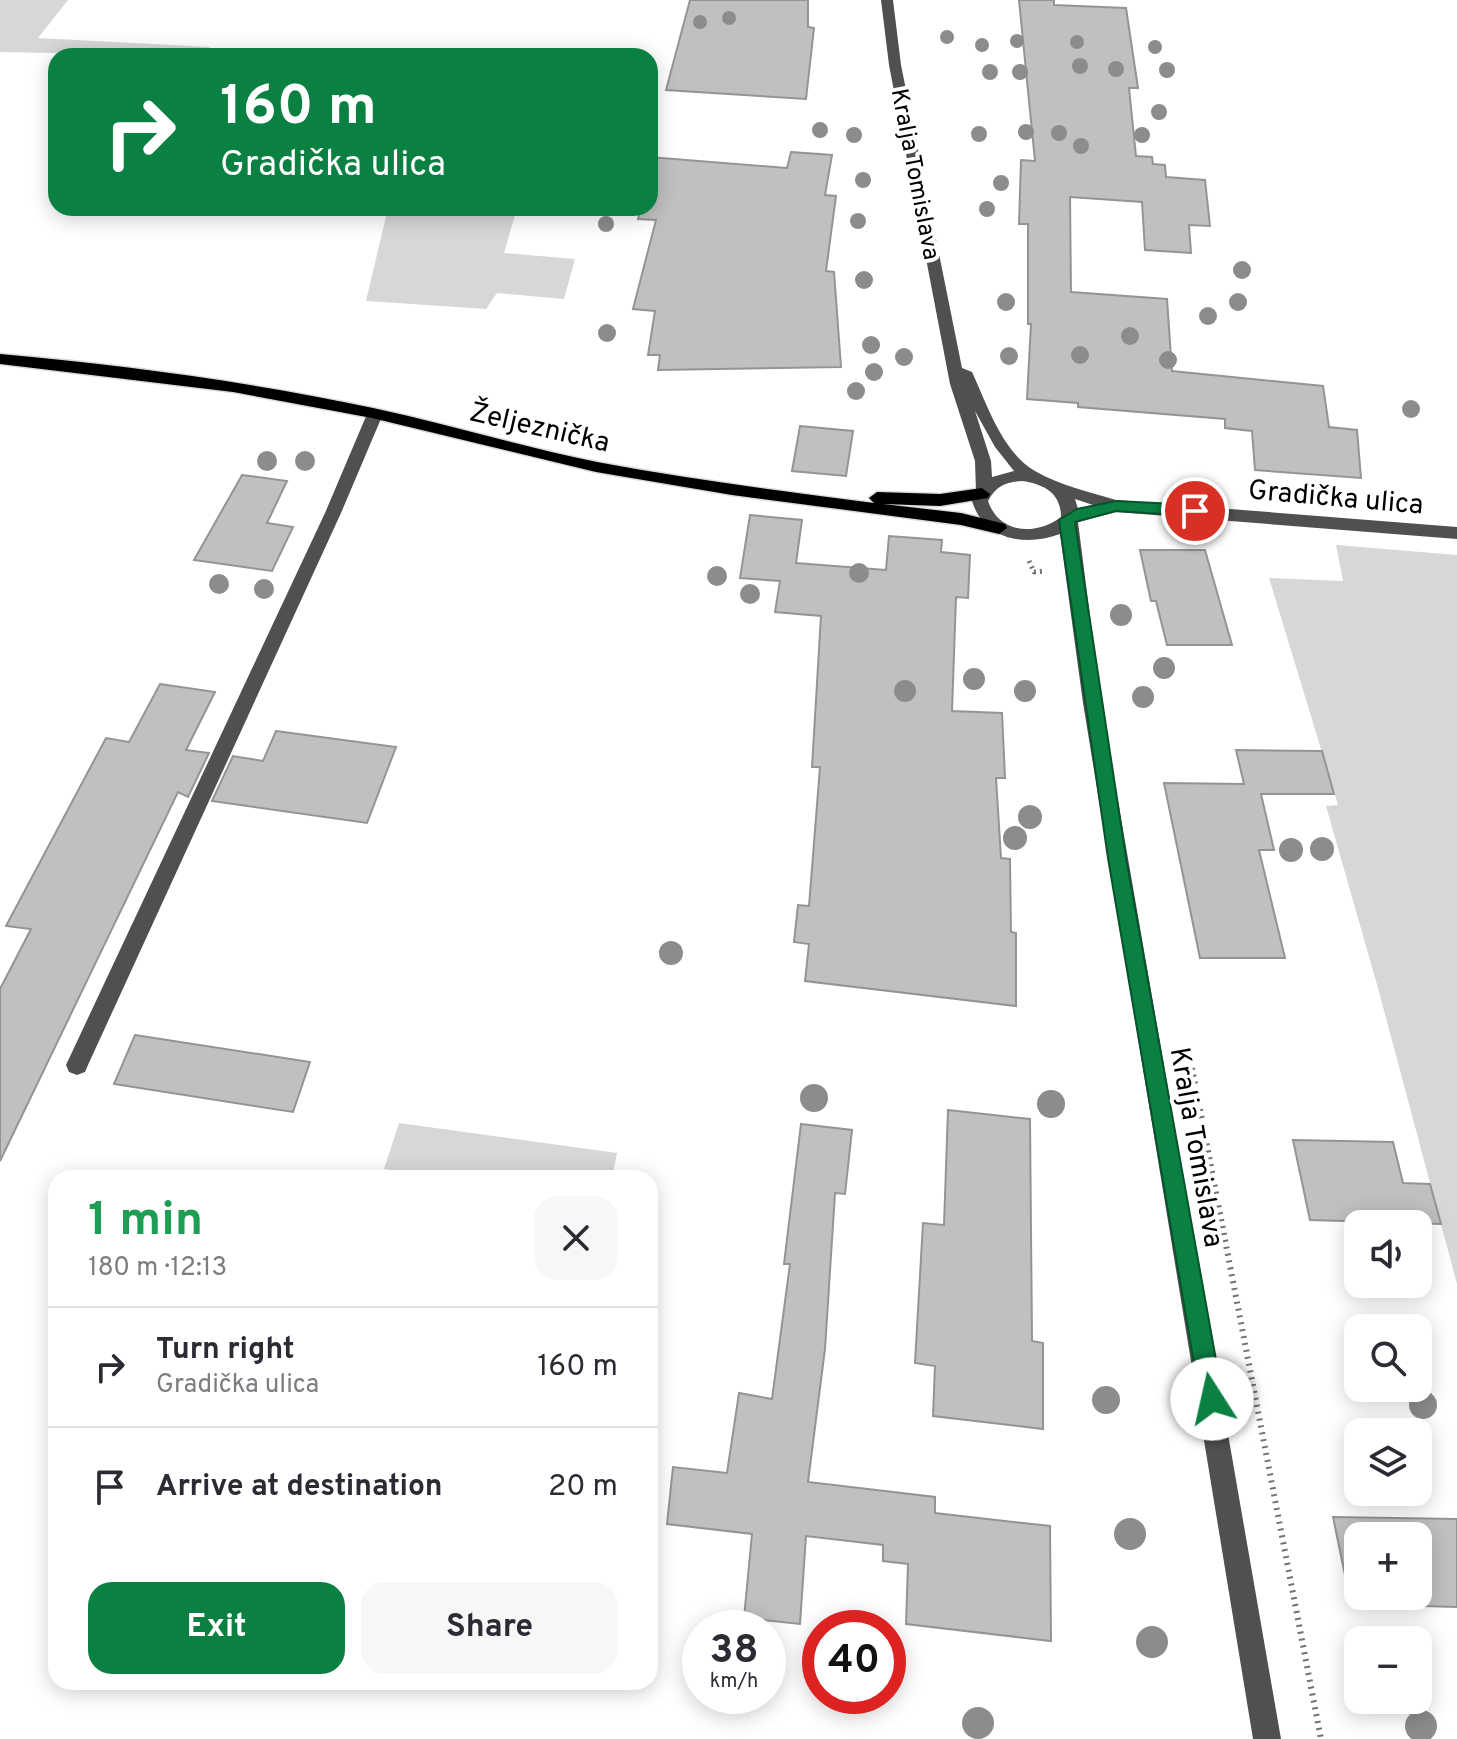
<!DOCTYPE html>
<meta charset="utf-8">
<style>
:root{--surface:#fff;--page:#f7f7f7;--text:#2b2b33;--muted:#7c7c81;--line:#e1e1e2;--accent:#0b8043}
body{margin:0;font-family:Overpass,sans-serif;background:var(--page);color:var(--text);height:100vh;display:flex;flex-direction:column;font-size:30px;white-space:nowrap}
*{box-sizing:border-box;margin:0}
p{font-size:26px;color:var(--muted)}
.icon{flex:none;width:44px;height:44px;fill:none;stroke:currentColor;stroke-width:2;stroke-linecap:round;stroke-linejoin:round}
.map{position:relative;flex:1;overflow:hidden}
.details{position:absolute;left:48px;top:1170px;width:610px;height:520px;display:flex;flex-direction:column;background:var(--surface);border-radius:24px;box-shadow:0 4px 20px #0003}
.details>*{flex:none}
.hud{position:absolute;left:48px;top:48px;width:610px;height:168px;border-radius:24px;box-shadow:0 4px 20px #0003;background:#0b8043;color:#fff;overflow:hidden}
.controls{position:absolute;left:1344px;top:1210px;display:grid;gap:16px}
.controls a{display:grid;place-items:center;width:88px;height:88px;border-radius:16px;background:var(--surface);box-shadow:0 4px 20px #0003;font-size:40px}
.speed{position:absolute;left:682px;top:1610px;display:flex;gap:16px;font-size:40px;font-weight:700;text-align:center}
.speed>*{display:grid;place-content:center;width:104px;height:104px;border-radius:50%;background:var(--surface);box-shadow:0 4px 20px #0003;line-height:1}
.speed small{font-size:20px;font-weight:400}
.speed .limit{border:12px solid #d22;background:#fff;color:#111}
.pin{position:absolute;display:grid;place-items:center;width:68px;height:68px;color:#fff;margin:-34px;border:4px solid #fff;border-radius:50%;box-shadow:0 2px 8px #0007}
.me{position:absolute;width:88px;margin:-44px;rotate:350deg;stroke-linejoin:round;filter:drop-shadow(0 0 6px #0008)}
.turn{display:flex;align-items:center;gap:28px;height:168px;padding:0 40px;font-size:36px}
.turn .icon{width:104px;height:104px;stroke-width:2.5}
.turn b{display:block;font-size:56px;line-height:68px}
.round{display:grid;place-items:center;flex:none;width:84px;height:84px;border-radius:24px;background:var(--page)}
.headline{display:flex;align-items:center;justify-content:space-between;height:136px;padding:0 40px}
h1{font-size:48px;font-weight:700;line-height:60px;color:#1e9e55}
.button{display:flex;gap:16px;margin-top:auto;padding:16px 40px}
.button a{flex:1;height:92px;border-radius:24px;background:var(--accent);color:#fff;font-size:32px;font-weight:700;line-height:92px;text-align:center}
.button a+a{background:var(--page);color:var(--text)}
ul{padding:0;list-style:none}
li{display:flex;align-items:center;gap:24px;height:120px;padding:0 40px;border-top:2px solid var(--line)}
li div{flex:1}
li b{display:block;font-size:30px}
li em{font-style:normal}
.map>svg:first-child{display:block}
</style>
<div class="map">
<svg width="1457" height="1739" viewBox="0 0 1457 1739">
<rect width="100%" height="100%" fill="#fff"/>
<g fill="#d7d7d7">
<polygon points="0,0 68,0 38,38 210,47 205,56 0,52"/>
<polygon points="388,208 517,208 504,253 575,259 564,299 497,293 486,309 366,301"/>
<polygon points="1336,545 1457,555 1457,1284 1378,988 1326,806 1338,805 1269,578 1343,581"/>
<polygon points="399,1123 617,1153 612,1178 437,1178 384,1169"/>
</g>
<g fill="#c0c0c0" stroke="#949494" stroke-width="2" fill-rule="evenodd">
<polygon points="690,0 808,0 808,27 814,28 806,99 666,90"/>
<polygon points="1019,0 1054,0 1054,5 1126,8 1138,88 1129,88 1136,156 1152,157 1153,164 1165,165 1166,177 1205,180 1210,226 1189,225 1191,253 1145,250 1142,202 1070,197 1071,292 1167,299 1172,371 1323,386 1329,427 1357,430 1361,478 1255,470 1252,431 1225,428 1225,419 1078,407 1078,403 1027,399 1031,324 1028,324 1028,224 1019,224 1021,160 1035,161"/>
<polygon points="791,152 832,155 825,195 836,196 826,271 834,272 841,367 658,370 660,355 648,355 655,311 633,309 656,220 638,219 641,208 650,208 650,157 787,168"/>
<polygon points="800,426 853,431 846,476 792,471"/>
<polygon points="242,475 287,481 267,523 293,527 272,571 194,560"/>
<polygon points="750,515 802,520 796,563 886,570 889,536 942,540 941,552 970,555 968,598 956,597 952,711 1002,713 1005,778 996,778 1001,858 1010,859 1011,932 1016,933 1016,1006 805,981 809,944 794,942 798,905 809,906 820,767 812,767 821,616 775,612 780,581 740,578"/>
<polygon points="1140,550 1205,550 1232,645 1167,645 1156,601 1151,601"/>
<polygon points="160,684 215,692 186,750 209,753 188,797 178,792 0,1161 0,989 31,929 6,926 106,738 129,742"/>
<polygon points="276,731 396,747 367,823 212,801 233,756 263,761"/>
<polygon points="1236,750 1322,751 1334,794 1261,794 1274,850 1259,850 1285,958 1200,958 1164,783 1244,784"/>
<polygon points="135,1035 310,1062 293,1112 114,1084"/>
<polygon points="948,1110 1030,1119 1032,1341 1043,1343 1043,1429 933,1416 935,1366 915,1363 923,1223 944,1225"/>
<polygon points="801,1124 852,1130 845,1194 835,1193 825,1349 808,1482 935,1497 935,1513 1050,1526 1051,1641 906,1624 908,1564 883,1561 883,1545 806,1536 800,1624 744,1618 752,1534 667,1524 673,1467 727,1473 739,1393 772,1399 790,1264 784,1264"/>
<polygon points="1293,1140 1393,1142 1403,1183 1430,1184 1441,1224 1310,1220"/>
<path d="M 1333,1517 L 1457,1519 L 1457,1607 L 1351,1604 ZM 1358,1536 L 1418,1536 L 1418,1596 L 1358,1596 Z"/>
</g>
<g fill="none" stroke-linecap="round" stroke-linejoin="round">
<g stroke="#dbdbdb" stroke-width="3">
<path id="major" d="M 0,354 C 125,365 250,382 373,408 C 448,424 522,447 597,462 C 689,479 781,491 874,503 L 869,498 L 877,492 L 940,494 L 982,488 L 990,494 L 988,498 L 940,506 L 883,504 L 961,513 L 1005,524 L 1007,528 L 999,534 L 961,525 L 732,495 L 596,472 L 372,418 L 233,392 L 0,364 Z"/>
</g>
<polyline stroke="#727272" stroke-width="5" stroke-dasharray="2 4" stroke-linecap="butt" points="1029,561 1034,572 1044,571"/>
<polyline stroke="#727272" stroke-width="6" stroke-dasharray="2 5" stroke-linecap="butt" points="1192,1068 1321,1739"/>
<g fill="#505050" fill-rule="evenodd">
<path d="M 881,0 L 893,0 L 901,65 L 962,368 L 972,372 C 987,404 1002,452 1035,471 C 1059,485 1089,492 1116,500 L 1457,527 L 1457,539 L 1116,512 L 1078,522 L 1101,703 L 1281,1739 L 1253,1739 L 1083,703 L 1060,534 C 1025,547 984,540 972,501 L 976,492 L 975,461 L 950,384 L 889,65 ZM 975,411 L 995,447 L 1014,471 L 992,477 L 991,461 ZM 1022,481 C 1044,484 1061,493 1061,517 C 1036,536 999,534 988,501 C 996,486 1006,482 1022,481 ZM 1075,499 L 1093,505 L 1078,509 Z"/>
<polygon points="375,409 383,414 341,513 88,1065 85,1072 77,1075 69,1072 66,1065 325,513 367,414"/>
</g>
<use href="#major" fill="#000" fill-rule="evenodd"/>
</g>
<g fill="#8c8c8c">
<circle cx="729" cy="18" r="7"/>
<circle cx="700" cy="22" r="7"/>
<circle cx="947" cy="37" r="7"/>
<circle cx="1017" cy="41" r="7"/>
<circle cx="1077" cy="42" r="7"/>
<circle cx="982" cy="45" r="7"/>
<circle cx="1155" cy="47" r="7"/>
<circle cx="1080" cy="66" r="8"/>
<circle cx="1116" cy="69" r="8"/>
<circle cx="1167" cy="70" r="8"/>
<circle cx="990" cy="72" r="8"/>
<circle cx="1020" cy="72" r="8"/>
<circle cx="1159" cy="112" r="8"/>
<circle cx="820" cy="130" r="8"/>
<circle cx="1026" cy="132" r="8"/>
<circle cx="1059" cy="133" r="8"/>
<circle cx="979" cy="134" r="8"/>
<circle cx="854" cy="135" r="8"/>
<circle cx="1142" cy="135" r="8"/>
<circle cx="1081" cy="146" r="8"/>
<circle cx="863" cy="180" r="8"/>
<circle cx="1001" cy="183" r="8"/>
<circle cx="987" cy="209" r="8"/>
<circle cx="858" cy="221" r="8"/>
<circle cx="606" cy="224" r="8"/>
<circle cx="1242" cy="270" r="9"/>
<circle cx="864" cy="280" r="9"/>
<circle cx="1006" cy="302" r="9"/>
<circle cx="1238" cy="302" r="9"/>
<circle cx="1208" cy="316" r="9"/>
<circle cx="607" cy="333" r="9"/>
<circle cx="1130" cy="336" r="9"/>
<circle cx="871" cy="345" r="9"/>
<circle cx="1080" cy="355" r="9"/>
<circle cx="1009" cy="356" r="9"/>
<circle cx="904" cy="357" r="9"/>
<circle cx="1168" cy="360" r="9"/>
<circle cx="874" cy="372" r="9"/>
<circle cx="856" cy="391" r="9"/>
<circle cx="1411" cy="409" r="9"/>
<circle cx="267" cy="461" r="10"/>
<circle cx="305" cy="461" r="10"/>
<circle cx="859" cy="573" r="10"/>
<circle cx="717" cy="576" r="10"/>
<circle cx="219" cy="584" r="10"/>
<circle cx="264" cy="589" r="10"/>
<circle cx="750" cy="594" r="10"/>
<circle cx="1121" cy="615" r="11"/>
<circle cx="1164" cy="668" r="11"/>
<circle cx="974" cy="679" r="11"/>
<circle cx="905" cy="691" r="11"/>
<circle cx="1025" cy="691" r="11"/>
<circle cx="1143" cy="697" r="11"/>
<circle cx="1030" cy="817" r="12"/>
<circle cx="1015" cy="838" r="12"/>
<circle cx="1322" cy="849" r="12"/>
<circle cx="1291" cy="850" r="12"/>
<circle cx="671" cy="953" r="12"/>
<circle cx="814" cy="1098" r="14"/>
<circle cx="1051" cy="1104" r="14"/>
<circle cx="1106" cy="1400" r="14"/>
<circle cx="1423" cy="1405" r="14"/>
<circle cx="1130" cy="1534" r="16"/>
<circle cx="1152" cy="1642" r="16"/>
<circle cx="978" cy="1723" r="16"/>
<circle cx="1421" cy="1726" r="16"/>
</g>
<polygon fill="#0b8043" stroke="#07532c" stroke-width="2" points="1116,501 1195,505 1203,511 1195,516 1116,511 1075,522 1126,858 1223,1399 1220,1407 1212,1411 1204,1407 1200,1399 1108,858 1059,520 1077,509"/>
<g text-anchor="middle" stroke-width="8" stroke-linejoin="round" paint-order="stroke">
<g font-size="24" fill="#000" stroke="#fff">
<text transform="translate(916 174) rotate(79)" y="8">Kralja Tomislava</text>
</g>
<g font-size="28" fill="#000" stroke="#fff">
<text transform="translate(540 426) rotate(13)" y="10">Željeznička</text>
<text transform="translate(1336 496) rotate(5)" y="10">Gradička ulica</text>
<text transform="translate(1198 1147) rotate(80)" y="10">Kralja Tomislava</text>
</g>
</g>
</svg>
<div class="controls">
<a><svg class="icon" aria-label="sound" viewBox="0 0 24 24"><path d="M4 9h4l5-4v14l-5-4H4zM17 9q2 3 0 6"/></svg></a>
<a><svg class="icon" aria-label="search" viewBox="0 0 24 24"><circle cx="10" cy="10" r="6"/><path d="M15 15l6 6"/></svg></a>
<a><svg class="icon" aria-label="layers" viewBox="0 0 24 24"><path d="M12 4l9 5-9 5-9-5zM3 14l9 5 9-5"/></svg></a>
<a>+</a>
<a>−</a>
</div>
<div class="speed"><div>38<small>km/h</small></div><div class="limit">40</div></div>
<div class="pin" style="left:1195px;top:511px;background:#d93025"><svg class="icon" aria-label="arrive" viewBox="0 0 24 24"><path d="M6 21V4h12l-3 4 3 4H6"/></svg></div>
<svg class="me" style="left:1212px;top:1399px" viewBox="-20 -20 40 40"><circle r="19" fill="#fff"/><path d="M0-13L10 11 0 6-10 11z" fill="#0b8043"/></svg>
<div class="hud">
<div class="turn"><svg class="icon" aria-label="right" viewBox="0 0 24 24"><path d="M7 20v-9h11M14 6l5 5-5 5"/></svg><div><b>160 m</b>Gradička ulica</div></div>
</div>
<section class="details">
<div class="headline"><div><h1>1 min</h1><p>180 m · 12:13</p></div><a class="round"><svg class="icon" aria-label="close" viewBox="0 0 24 24"><path d="M6 6l12 12M18 6L6 18"/></svg></a></div>
<ul>
<li><svg class="icon" aria-label="right" viewBox="0 0 24 24"><path d="M7 20v-9h11M14 6l5 5-5 5"/></svg><div><b>Turn right</b><p>Gradička ulica</p></div><em>160 m</em></li>
<li><svg class="icon" aria-label="arrive" viewBox="0 0 24 24"><path d="M6 21V4h12l-3 4 3 4H6"/></svg><div><b>Arrive at destination</b></div><em>20 m</em></li>
</ul>
<div class="button"><a>Exit</a><a>Share</a></div>
</section>
</div>
